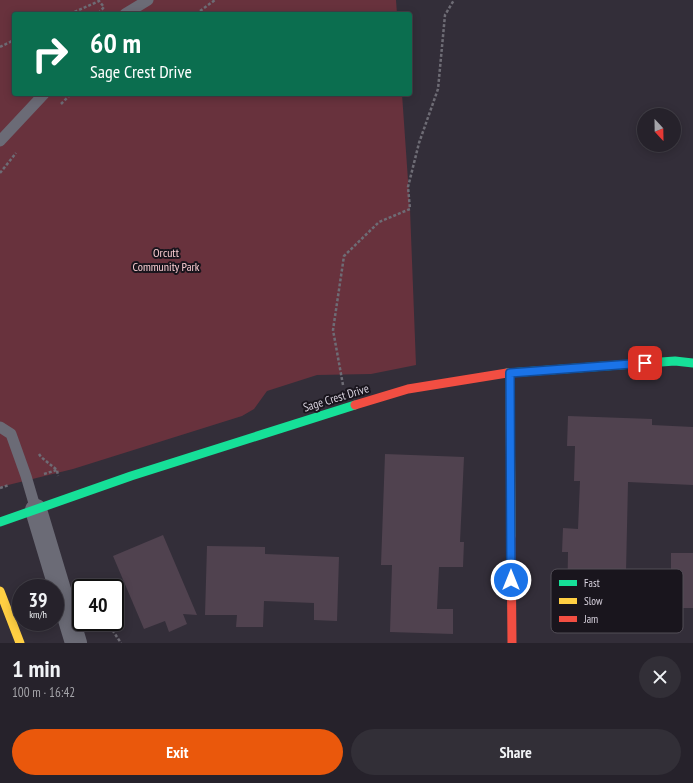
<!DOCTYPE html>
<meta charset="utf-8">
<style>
:root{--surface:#26222b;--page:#322f37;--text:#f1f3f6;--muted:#a4a4a9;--line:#423f47;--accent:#ea580c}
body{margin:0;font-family:"PT Sans Narrow",sans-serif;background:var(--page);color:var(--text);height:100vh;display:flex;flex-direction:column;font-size:15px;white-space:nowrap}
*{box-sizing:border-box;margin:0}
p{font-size:13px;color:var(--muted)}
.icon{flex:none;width:22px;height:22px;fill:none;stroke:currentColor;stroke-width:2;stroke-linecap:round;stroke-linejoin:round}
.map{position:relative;height:643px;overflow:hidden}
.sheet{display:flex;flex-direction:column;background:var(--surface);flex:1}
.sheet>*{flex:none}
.guide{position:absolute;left:12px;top:12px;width:400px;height:84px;border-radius:4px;box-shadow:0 2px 10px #0003,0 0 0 1px var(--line);background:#0b6e4f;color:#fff;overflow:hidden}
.needle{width:26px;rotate:158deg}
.buttons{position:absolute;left:637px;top:108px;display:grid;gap:8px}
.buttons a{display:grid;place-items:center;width:44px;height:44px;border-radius:50%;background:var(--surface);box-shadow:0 2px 10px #0003,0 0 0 1px var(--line);font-size:20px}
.speed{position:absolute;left:12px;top:579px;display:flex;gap:8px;font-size:20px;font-weight:700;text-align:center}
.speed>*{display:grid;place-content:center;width:52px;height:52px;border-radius:50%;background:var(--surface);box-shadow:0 2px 10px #0003,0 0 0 1px var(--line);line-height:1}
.speed small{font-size:10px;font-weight:400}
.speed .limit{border:2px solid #111;border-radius:6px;background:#fff;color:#111}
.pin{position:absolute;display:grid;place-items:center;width:34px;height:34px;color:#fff;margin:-17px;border-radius:8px;box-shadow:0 2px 6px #0006}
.me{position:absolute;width:44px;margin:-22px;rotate:0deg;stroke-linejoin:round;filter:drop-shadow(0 0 3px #0008)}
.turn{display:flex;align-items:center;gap:14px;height:84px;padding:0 12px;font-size:18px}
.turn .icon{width:52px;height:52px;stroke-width:2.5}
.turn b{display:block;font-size:28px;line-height:34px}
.round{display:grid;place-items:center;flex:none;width:42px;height:42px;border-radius:21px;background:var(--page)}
.summary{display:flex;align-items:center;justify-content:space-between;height:68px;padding:0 12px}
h1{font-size:24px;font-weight:600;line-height:30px}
.cta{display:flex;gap:8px;margin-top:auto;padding:8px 12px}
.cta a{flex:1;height:46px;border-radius:24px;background:var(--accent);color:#fff;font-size:16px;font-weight:600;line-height:46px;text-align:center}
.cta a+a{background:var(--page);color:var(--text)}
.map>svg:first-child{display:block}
</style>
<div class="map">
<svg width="693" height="643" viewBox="0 0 693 643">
<rect width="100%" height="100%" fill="#332e39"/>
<polygon fill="#68323d" points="0,0 396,0 397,14 14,14 14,94 402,94 410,209 416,365 371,374 317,375 267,391 254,409 242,416 73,469 0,487"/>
<g fill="#50424f">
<polygon points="568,416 652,419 652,425 693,427 693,485 628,482 626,572 634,572 633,593 641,593 641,617 633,617 633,630 561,629 561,610 567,610 568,552 562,552 563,528 578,529 580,481 574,481 575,446 567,446"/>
<polygon points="385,454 464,457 460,542 464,542 463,567 439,567 437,609 453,609 453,634 390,632 392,565 381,565"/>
<polygon points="163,535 197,615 183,614 187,624 169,632 165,621 144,629 113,556"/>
<polygon points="207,546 265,547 265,554 339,557 337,621 314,620 314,603 264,601 263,627 236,627 237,615 205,615"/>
<rect x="671" y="553" width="22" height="55"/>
</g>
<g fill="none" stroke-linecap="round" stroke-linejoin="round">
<g stroke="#6e6c75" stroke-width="2.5" stroke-dasharray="3 2" stroke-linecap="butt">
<polyline points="70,14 99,1 104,7 98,14"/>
<polyline points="196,14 215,0"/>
<polyline points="0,47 14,40"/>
<polyline points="61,104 71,94"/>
<polyline points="0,173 16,153"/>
<polyline points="343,385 333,330 344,256 379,222 410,209 408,187 419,143 438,89 445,15 454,0"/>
<polyline points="39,454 41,457 57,470 58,476"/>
<polyline points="44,474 57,470"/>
<polyline points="0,488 9,485"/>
<polyline points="107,622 121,643"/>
</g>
<g stroke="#6b6b76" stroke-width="11">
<polyline points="125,14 148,0"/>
<polyline points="0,141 44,94"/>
<polyline points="0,427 11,434 26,476 36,510"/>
</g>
<polyline stroke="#6b6b76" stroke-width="22" points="36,510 76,643"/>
<g stroke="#16e098" stroke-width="9">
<polyline points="507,373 675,361 693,363"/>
<polyline points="0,522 131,476 355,405"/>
</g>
<g stroke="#ffcf43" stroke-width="9">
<polyline points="510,373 511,536"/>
<polyline points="0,591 20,643"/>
</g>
<g stroke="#f24e42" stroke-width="9">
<polyline points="355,405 408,389 507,373"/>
<polyline points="511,536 512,643"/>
</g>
</g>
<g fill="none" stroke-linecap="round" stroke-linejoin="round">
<g stroke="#114b97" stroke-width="10">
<polyline id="route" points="511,580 510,373 645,363"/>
</g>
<use href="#route" stroke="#1a73e8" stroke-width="7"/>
</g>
<g text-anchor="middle" stroke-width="4" stroke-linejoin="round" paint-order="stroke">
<g font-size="12" fill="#f9ccd1" stroke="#19151d">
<text x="166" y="257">Orcutt<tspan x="166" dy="14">Community Park</tspan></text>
</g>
<g font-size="12" fill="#d9d3df" stroke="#19151d">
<text transform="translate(336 398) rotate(-17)" y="4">Sage Crest Drive</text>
</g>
</g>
<rect x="551" y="569" width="132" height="64" rx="6" fill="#19151d" stroke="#534e57" stroke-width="1"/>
<rect x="559" y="580" width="18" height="6" fill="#16e098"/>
<rect x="559" y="598" width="18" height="6" fill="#ffcf43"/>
<rect x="559" y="616" width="18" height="6" fill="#f24e42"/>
<g font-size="11" fill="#d9d3df">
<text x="584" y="587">Fast</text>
<text x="584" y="605">Slow</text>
<text x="584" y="623">Jam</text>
</g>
</svg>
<div class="buttons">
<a><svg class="needle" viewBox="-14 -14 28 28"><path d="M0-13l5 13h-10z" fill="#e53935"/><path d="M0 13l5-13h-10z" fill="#a4a4a9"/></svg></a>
</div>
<div class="speed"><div>39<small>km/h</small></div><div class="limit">40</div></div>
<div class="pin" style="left:645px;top:363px;background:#d93025"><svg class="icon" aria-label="arrive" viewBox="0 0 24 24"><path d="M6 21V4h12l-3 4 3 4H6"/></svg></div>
<svg class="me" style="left:511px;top:580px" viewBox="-20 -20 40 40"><circle r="17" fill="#1a73e8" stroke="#fff" stroke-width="3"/><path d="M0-11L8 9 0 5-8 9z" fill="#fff"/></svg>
<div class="guide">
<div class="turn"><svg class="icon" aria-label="right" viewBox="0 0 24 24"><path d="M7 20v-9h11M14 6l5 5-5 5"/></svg><div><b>60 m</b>Sage Crest Drive</div></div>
</div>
</div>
<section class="sheet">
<div class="summary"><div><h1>1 min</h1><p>100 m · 16:42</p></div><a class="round"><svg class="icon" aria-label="close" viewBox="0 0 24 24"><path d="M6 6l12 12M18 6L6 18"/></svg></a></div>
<div class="cta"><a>Exit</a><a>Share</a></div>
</section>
